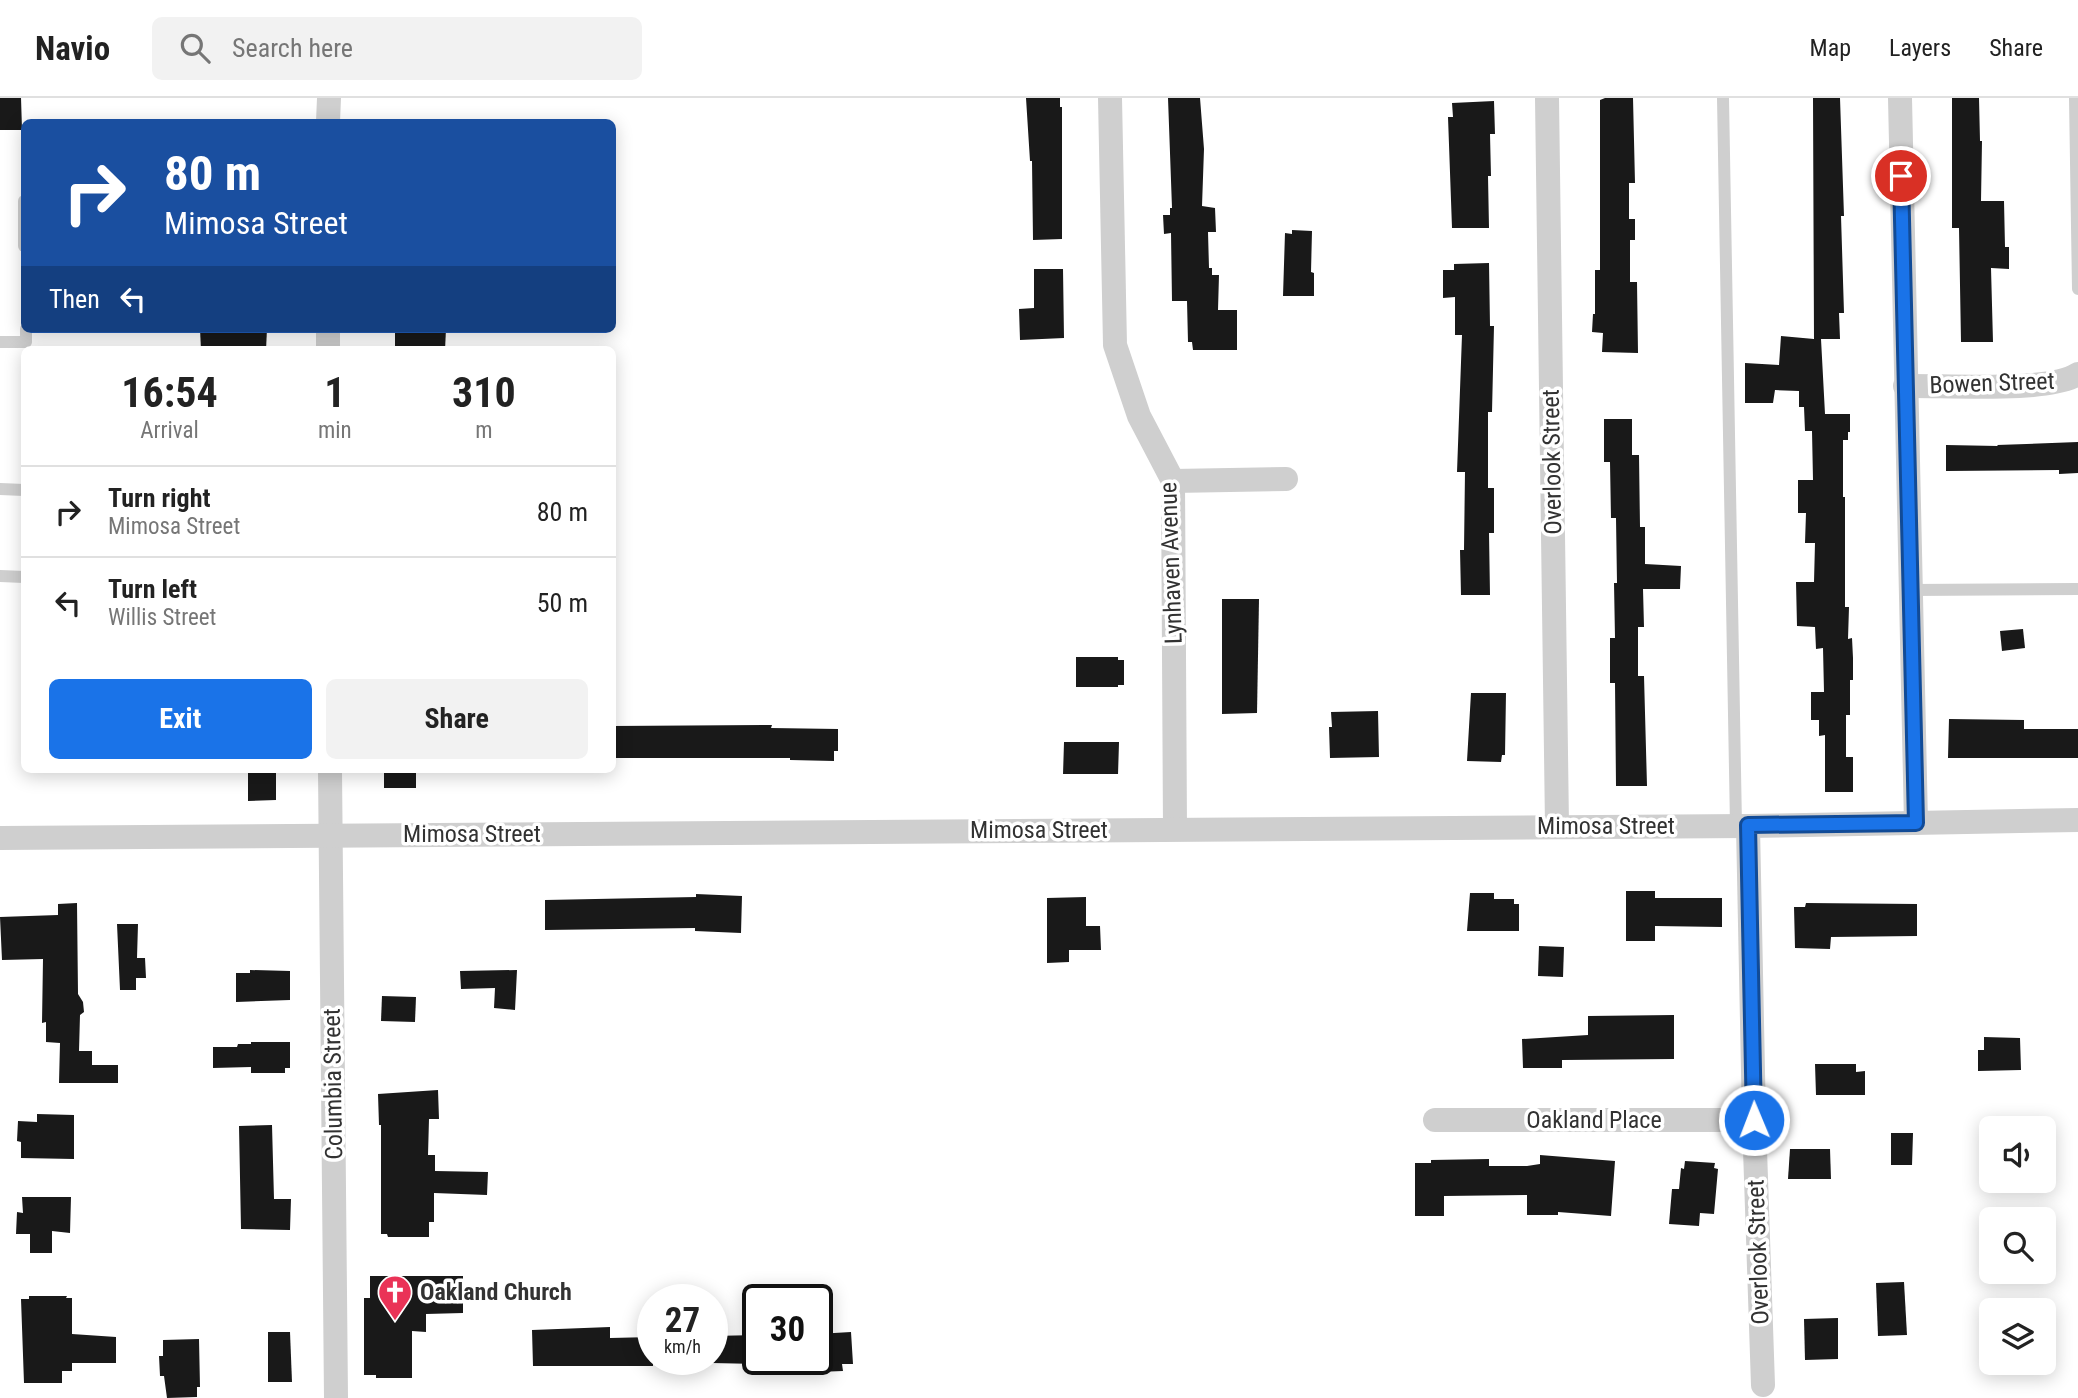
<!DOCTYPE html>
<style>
:root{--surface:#fff;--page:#f2f2f2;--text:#222;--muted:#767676;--line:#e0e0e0;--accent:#1a73e8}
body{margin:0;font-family:"Roboto Condensed",sans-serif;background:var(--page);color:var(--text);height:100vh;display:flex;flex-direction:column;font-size:26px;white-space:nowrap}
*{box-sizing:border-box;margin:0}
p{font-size:23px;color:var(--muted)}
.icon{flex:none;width:38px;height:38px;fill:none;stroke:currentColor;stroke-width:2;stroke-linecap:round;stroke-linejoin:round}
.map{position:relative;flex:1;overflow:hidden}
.side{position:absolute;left:21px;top:248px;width:595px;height:427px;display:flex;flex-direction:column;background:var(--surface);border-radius:10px;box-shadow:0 4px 18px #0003}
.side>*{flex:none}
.top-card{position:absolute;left:21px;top:21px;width:595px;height:214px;border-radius:10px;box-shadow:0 4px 18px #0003;background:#1a4fa0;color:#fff;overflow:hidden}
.tools{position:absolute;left:1979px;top:1018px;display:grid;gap:14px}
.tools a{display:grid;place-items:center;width:77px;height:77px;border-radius:10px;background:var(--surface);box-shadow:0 4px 18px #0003;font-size:35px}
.speed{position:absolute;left:637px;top:1186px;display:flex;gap:14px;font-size:35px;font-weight:700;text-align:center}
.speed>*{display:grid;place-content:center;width:91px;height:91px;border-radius:50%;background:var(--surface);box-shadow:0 4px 18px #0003;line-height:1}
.speed small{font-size:18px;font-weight:400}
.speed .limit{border:4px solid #111;border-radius:10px;background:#fff;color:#111}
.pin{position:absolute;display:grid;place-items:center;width:60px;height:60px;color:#fff;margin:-30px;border:4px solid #fff;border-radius:50%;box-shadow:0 2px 7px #0007}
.me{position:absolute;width:77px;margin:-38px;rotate:359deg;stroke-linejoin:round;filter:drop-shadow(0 0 5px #0008)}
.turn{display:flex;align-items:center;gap:24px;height:147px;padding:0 28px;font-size:32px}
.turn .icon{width:91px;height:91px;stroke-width:2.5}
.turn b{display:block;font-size:49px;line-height:60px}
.then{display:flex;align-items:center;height:66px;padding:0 28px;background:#0003;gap:14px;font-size:26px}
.eta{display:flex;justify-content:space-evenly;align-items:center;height:119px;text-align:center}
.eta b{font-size:42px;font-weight:700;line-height:49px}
.action{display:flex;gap:14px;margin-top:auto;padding:14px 28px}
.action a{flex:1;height:80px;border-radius:10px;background:var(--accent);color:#fff;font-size:28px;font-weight:700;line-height:80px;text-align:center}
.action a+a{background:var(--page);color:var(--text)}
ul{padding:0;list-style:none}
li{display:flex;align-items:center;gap:21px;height:91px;padding:0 28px;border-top:2px solid var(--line)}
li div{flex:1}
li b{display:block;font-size:26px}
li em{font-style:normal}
header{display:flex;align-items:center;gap:42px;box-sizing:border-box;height:98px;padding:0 35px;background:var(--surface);border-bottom:2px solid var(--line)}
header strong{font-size:33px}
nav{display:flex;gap:38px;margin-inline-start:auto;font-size:24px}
.search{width:490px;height:63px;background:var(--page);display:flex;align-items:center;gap:18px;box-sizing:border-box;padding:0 24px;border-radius:10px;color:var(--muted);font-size:26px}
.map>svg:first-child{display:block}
</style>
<header>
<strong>Navio</strong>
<div class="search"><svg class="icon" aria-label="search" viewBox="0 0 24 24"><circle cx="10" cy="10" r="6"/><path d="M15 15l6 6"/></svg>Search here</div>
<nav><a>Map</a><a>Layers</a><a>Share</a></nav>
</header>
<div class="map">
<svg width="2078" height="1300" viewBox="0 0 2078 1300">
<rect width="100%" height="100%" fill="#fff"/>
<g fill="#191919">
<polygon points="0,0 21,0 22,32 0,32"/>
<polygon points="1026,0 1060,0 1060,9 1062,9 1062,141 1033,142 1032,63 1030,63"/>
<polygon points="1168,0 1200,0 1204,51 1202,108 1215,110 1216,134 1208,134 1209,170 1212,170 1212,177 1219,177 1218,212 1237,212 1237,252 1193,252 1192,244 1188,244 1187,203 1172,203 1171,135 1164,136 1163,117 1170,117 1170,110 1172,110"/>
<polygon points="1605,0 1633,0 1635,85 1629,85 1629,121 1635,121 1635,142 1630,142 1630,184 1637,184 1638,255 1602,254 1603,235 1592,234 1593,216 1595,216 1595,172 1600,172 1600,2"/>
<polygon points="1813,0 1840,0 1844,118 1841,118 1844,215 1839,215 1840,241 1821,241 1825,316 1850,316 1850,334 1848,334 1848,342 1843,342 1843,399 1845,399 1845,509 1849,509 1848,541 1852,540 1853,560 1853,582 1850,582 1850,617 1846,617 1846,659 1853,659 1853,694 1825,694 1825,637 1819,638 1819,622 1811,622 1811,594 1824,594 1823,550 1816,551 1815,529 1797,528 1796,484 1814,484 1815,445 1805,445 1806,415 1798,415 1798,382 1813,382 1812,333 1805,333 1804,309 1799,309 1799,293 1775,292 1773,305 1745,305 1745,265 1779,267 1781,238 1814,241"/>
<polygon points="1952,0 1979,0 1980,43 1982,43 1981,103 2004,103 2005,149 2009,149 2009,171 1991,170 1993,244 1961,244 1959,130 1952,130"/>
<polygon points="1494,3 1495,36 1490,36 1491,78 1488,78 1489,130 1452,130 1448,19 1453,19 1452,5"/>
<polygon points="1292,132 1312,133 1311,174 1314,175 1314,198 1283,198 1285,135 1292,136"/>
<polygon points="1489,165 1490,228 1494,228 1492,314 1488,314 1488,390 1494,390 1494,435 1489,435 1490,497 1461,497 1460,452 1464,452 1465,374 1457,374 1462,237 1455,237 1455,199 1443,200 1443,172 1454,172 1454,166"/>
<polygon points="1034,171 1063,171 1064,240 1020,242 1019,211 1034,210"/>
<polygon points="200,231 267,231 266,252 201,252"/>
<polygon points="395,231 446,231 445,252 395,252"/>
<polygon points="1604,321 1632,321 1632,357 1639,357 1640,429 1645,429 1645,466 1681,468 1680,491 1643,491 1644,529 1638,529 1638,578 1644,578 1647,688 1616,688 1615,585 1610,585 1610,540 1615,540 1614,485 1617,485 1616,420 1611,420 1610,364 1604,364"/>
<polygon points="2078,344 2078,375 2059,376 2059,372 1946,373 1946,347 1998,348 1997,347"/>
<polygon points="1222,501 1259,501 1257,615 1222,616"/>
<polygon points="2023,531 2025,550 2002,553 2000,533"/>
<polygon points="1076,559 1118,559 1118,562 1124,562 1124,587 1118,587 1118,589 1076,589"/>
<polygon points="1471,595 1506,595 1505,657 1502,657 1501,664 1467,663"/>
<polygon points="1378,613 1379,659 1330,660 1329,629 1332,629 1331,614"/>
<polygon points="1949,621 2024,622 2024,631 2078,631 2078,660 1948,660"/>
<polygon points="772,627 771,630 838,631 838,653 834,653 834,663 790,662 790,660 612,660 612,628"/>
<polygon points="1064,644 1119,644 1118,676 1063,676"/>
<polygon points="248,672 276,672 276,702 248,703"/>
<rect x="384" y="672" width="32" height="18"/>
<polygon points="1626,793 1655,793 1655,800 1722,800 1722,829 1655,828 1655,843 1626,843"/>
<polygon points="1470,795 1494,795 1494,801 1514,801 1514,806 1519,806 1519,833 1467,833"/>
<polygon points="696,796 742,798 741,835 695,833 695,830 545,832 545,802 696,799"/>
<polygon points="1086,799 1086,828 1100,828 1101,852 1069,852 1069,864 1047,865 1047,800"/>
<polygon points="77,805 78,896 83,904 84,914 80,917 79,953 92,953 92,967 118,967 118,985 59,985 60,945 46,944 46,924 42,925 43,861 2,862 0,819 58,817 58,806"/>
<polygon points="1806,805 1917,806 1917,838 1831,839 1830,851 1795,850 1794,809 1805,809"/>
<polygon points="117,826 138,826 137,860 145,860 146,880 136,880 136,892 120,892"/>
<polygon points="1539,848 1564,849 1563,879 1538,878"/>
<polygon points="250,872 290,873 290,902 236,904 236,875 250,875"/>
<polygon points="517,872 515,912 494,910 495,890 461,891 460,873"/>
<polygon points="382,898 416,899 415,924 381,923"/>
<polygon points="1674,917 1674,961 1562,962 1562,970 1523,970 1522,941 1588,937 1588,918"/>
<polygon points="1984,939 2020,940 2021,972 1978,973 1978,952 1984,952"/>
<polygon points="251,944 290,944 290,970 285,970 285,975 251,975 251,969 213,970 213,949 237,949 238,946 251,946"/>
<polygon points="1815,966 1856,966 1856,974 1865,973 1865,997 1816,997"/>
<polygon points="438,992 439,1021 429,1021 428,1057 435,1057 435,1073 488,1074 487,1097 434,1095 434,1124 429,1124 429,1139 388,1139 387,1136 381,1136 381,1027 379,1027 378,996"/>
<polygon points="37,1016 74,1017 74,1061 21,1060 21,1044 17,1043 18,1023 37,1024"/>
<polygon points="272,1027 274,1101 291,1101 290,1132 241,1131 239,1028"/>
<polygon points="1891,1035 1913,1035 1912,1067 1891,1067"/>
<polygon points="1790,1051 1830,1051 1831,1081 1788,1081"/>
<polygon points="1540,1057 1615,1063 1611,1118 1558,1114 1558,1117 1527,1117 1527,1097 1444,1098 1444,1118 1415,1118 1415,1065 1431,1065 1431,1062 1489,1061 1489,1068 1527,1068 1540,1066"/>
<polygon points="1685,1063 1715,1065 1714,1070 1718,1071 1714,1116 1700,1115 1699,1128 1669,1126 1672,1091 1679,1091 1681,1070 1684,1071"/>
<polygon points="22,1099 71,1099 70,1135 52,1133 52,1155 30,1155 30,1136 16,1136 17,1114 23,1115"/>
<polygon points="370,1178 463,1178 463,1215 426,1216 426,1234 412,1233 412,1280 376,1280 376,1277 364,1277 364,1200 370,1200"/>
<polygon points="1904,1184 1907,1237 1878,1238 1876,1185"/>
<polygon points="29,1198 67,1198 66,1200 72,1200 72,1236 116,1239 116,1265 72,1265 72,1273 62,1273 62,1285 24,1285 21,1201 29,1201"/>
<polygon points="1838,1220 1838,1261 1805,1262 1804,1221"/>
<polygon points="610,1229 610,1240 653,1239 653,1268 533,1268 532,1232"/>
<polygon points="268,1234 290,1234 292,1284 268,1284"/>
<polygon points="851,1234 853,1266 842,1266 843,1273 817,1274 817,1236"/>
<polygon points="758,1237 758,1266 712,1265 712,1238"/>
<polygon points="199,1241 200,1289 197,1289 197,1299 167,1300 164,1278 160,1278 159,1258 163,1258 163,1242"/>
</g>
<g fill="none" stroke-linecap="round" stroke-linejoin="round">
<g stroke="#cfcfcf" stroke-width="12">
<polyline points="1723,0 1736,728"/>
<polyline points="2075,0 2078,191"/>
<polyline points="24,103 24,148"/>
<polyline points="0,244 26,244 26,231"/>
<polyline points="0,391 24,392"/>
<polyline points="0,478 24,479"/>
<polyline points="1910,492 2078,491"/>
</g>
<g stroke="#cfcfcf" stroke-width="24">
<polyline points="1110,0 1115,247 1139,318 1173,383 1175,731"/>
<polyline points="1547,0 1557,728"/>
<polyline points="1900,0 1916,725"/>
<polyline points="328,24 329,0"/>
<polyline points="328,231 328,252"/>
<path d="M 1905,288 C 1943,287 2050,295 2078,276"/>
<polyline points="1173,383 1286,381"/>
<polyline points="330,672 336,1300"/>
<polyline points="1748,728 1754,1022 1763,1287"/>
<polyline points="0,740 1748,728 2078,722"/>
<polyline points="1435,1022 1754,1022"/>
</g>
</g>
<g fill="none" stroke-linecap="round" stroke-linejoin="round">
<g stroke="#114b97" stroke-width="18">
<polyline id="route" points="1754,1022 1748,727 1916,725 1901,78"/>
</g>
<use href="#route" stroke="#1a73e8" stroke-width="12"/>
</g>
<defs>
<g id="church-pin" transform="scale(1.75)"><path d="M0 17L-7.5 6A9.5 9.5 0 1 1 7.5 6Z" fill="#ea3357" stroke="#fff"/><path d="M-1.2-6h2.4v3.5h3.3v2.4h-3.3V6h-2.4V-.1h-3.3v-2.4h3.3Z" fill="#fff"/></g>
</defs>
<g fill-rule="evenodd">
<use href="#church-pin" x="395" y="1194"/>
</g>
<g text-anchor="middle" stroke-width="7" stroke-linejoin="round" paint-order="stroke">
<g font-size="24" fill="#323232" stroke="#fff">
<text transform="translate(1992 285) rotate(-2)" y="8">Bowen Street</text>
<text transform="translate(1552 364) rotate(-91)" y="8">Overlook Street</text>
<text transform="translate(1171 465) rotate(-92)" y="8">Lynhaven Avenue</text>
<text x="1606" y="736">Mimosa Street</text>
<text x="1039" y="740">Mimosa Street</text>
<text x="472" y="744">Mimosa Street</text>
<text transform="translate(333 986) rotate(-91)" y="8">Columbia Street</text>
<text x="1594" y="1030">Oakland Place</text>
<text transform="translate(1758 1154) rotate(-92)" y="8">Overlook Street</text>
</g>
<g font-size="24" font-weight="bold" fill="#323232" stroke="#fff" text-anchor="start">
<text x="420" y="1202">Oakland Church</text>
</g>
</g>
</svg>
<div class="tools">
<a><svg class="icon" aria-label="sound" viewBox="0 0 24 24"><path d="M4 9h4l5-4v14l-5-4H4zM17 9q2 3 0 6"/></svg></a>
<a><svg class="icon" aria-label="search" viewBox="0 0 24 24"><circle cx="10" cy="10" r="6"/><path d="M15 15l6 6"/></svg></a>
<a><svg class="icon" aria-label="layers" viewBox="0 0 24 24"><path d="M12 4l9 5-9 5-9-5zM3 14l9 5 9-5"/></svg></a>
</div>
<div class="speed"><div>27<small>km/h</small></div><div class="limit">30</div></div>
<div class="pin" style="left:1901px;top:78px;background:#d93025"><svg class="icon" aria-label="arrive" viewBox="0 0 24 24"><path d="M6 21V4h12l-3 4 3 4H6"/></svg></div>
<svg class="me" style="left:1754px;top:1022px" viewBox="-20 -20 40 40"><circle r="17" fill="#1a73e8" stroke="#fff" stroke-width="3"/><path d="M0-11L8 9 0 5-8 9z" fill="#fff"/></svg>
<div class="top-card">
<div class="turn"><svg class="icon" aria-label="right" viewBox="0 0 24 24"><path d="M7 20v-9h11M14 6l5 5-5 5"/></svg><div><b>80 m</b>Mimosa Street</div></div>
<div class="then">Then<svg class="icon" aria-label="left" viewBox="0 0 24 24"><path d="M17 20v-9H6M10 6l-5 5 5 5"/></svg></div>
</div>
<section class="side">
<div class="eta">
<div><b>16:54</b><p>Arrival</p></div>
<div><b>1</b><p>min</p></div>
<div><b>310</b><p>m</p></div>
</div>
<ul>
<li><svg class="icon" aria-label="right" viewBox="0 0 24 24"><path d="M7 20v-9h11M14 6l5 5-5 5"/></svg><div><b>Turn right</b><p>Mimosa Street</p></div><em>80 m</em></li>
<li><svg class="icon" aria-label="left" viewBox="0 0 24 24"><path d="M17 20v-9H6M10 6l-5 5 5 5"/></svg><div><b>Turn left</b><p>Willis Street</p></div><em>50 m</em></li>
</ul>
<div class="action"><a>Exit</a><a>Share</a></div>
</section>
</div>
